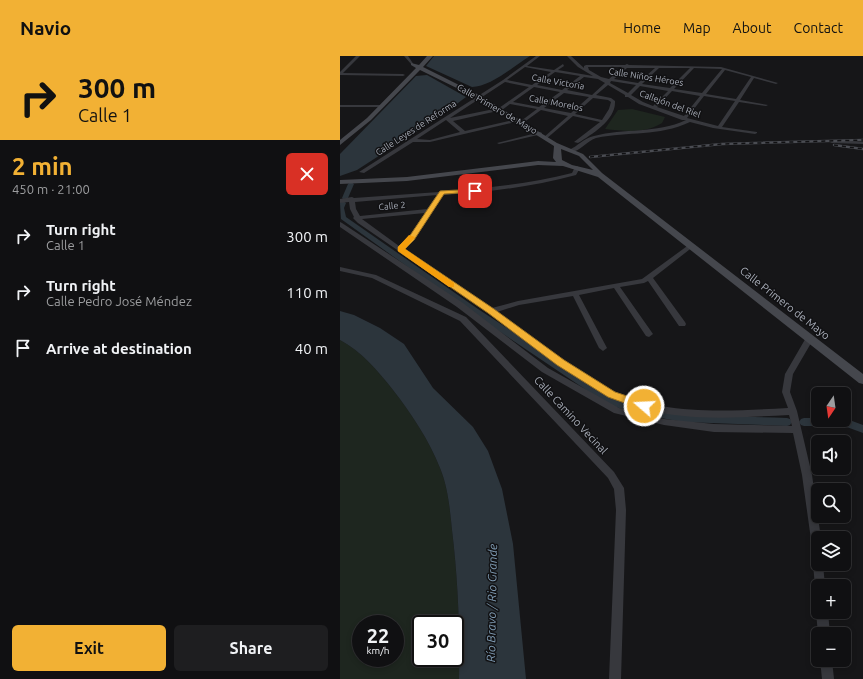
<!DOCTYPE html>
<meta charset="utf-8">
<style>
:root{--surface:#101012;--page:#1e1e20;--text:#f1f3f6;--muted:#9c9d9f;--line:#303032;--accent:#f2b134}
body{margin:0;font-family:Ubuntu,sans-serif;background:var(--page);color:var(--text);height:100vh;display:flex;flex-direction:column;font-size:15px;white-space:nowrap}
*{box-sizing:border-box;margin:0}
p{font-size:13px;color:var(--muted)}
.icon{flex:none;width:22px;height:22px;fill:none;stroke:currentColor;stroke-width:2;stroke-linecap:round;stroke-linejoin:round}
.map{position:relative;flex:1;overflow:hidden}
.sheet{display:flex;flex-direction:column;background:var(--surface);width:340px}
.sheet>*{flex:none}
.top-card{background:#f2b134;color:#111;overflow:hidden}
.needle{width:26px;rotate:193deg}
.tools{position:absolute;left:471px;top:331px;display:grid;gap:8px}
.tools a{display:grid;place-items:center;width:40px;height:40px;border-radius:6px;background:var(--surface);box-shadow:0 2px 6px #0003,0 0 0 1px var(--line);font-size:20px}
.speed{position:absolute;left:12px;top:559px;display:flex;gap:8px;font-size:20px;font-weight:700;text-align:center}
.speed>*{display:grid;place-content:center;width:52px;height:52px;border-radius:50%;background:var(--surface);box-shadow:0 2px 6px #0003,0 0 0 1px var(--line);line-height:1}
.speed small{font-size:10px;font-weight:400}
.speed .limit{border:2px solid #111;border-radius:6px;background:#fff;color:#111}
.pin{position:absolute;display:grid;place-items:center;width:34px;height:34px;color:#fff;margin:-17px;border-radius:8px;box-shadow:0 2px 6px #0006}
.me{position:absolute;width:44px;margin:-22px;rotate:289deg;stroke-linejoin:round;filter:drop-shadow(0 0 3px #0008)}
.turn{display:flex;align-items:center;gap:14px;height:84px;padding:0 12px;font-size:18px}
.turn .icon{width:52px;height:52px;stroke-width:2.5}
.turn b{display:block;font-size:28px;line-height:34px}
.round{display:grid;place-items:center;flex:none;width:42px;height:42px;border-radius:6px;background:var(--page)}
.headline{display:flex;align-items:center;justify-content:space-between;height:68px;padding:0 12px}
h1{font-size:24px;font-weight:700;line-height:30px;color:var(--accent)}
.cta{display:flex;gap:8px;margin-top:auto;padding:8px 12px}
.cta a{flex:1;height:46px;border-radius:6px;background:var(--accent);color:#111;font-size:16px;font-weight:700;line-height:46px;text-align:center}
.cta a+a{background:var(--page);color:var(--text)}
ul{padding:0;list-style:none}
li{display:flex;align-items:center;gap:12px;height:56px;padding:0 12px}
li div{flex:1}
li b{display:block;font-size:15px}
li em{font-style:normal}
header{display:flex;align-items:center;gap:24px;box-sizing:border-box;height:56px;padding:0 20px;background:var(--accent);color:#111}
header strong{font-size:19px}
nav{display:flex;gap:22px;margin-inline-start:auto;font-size:14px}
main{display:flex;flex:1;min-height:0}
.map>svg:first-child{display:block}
</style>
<header>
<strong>Navio</strong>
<nav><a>Home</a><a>Map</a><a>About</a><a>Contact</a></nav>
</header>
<main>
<section class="sheet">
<div class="top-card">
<div class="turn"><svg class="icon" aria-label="right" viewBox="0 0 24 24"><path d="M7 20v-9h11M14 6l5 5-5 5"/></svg><div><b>300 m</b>Calle 1</div></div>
</div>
<div class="headline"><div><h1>2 min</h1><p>450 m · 21:00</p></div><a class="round" style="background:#d93025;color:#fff"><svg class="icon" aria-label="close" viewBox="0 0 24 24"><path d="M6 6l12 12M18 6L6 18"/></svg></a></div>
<ul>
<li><svg class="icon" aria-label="right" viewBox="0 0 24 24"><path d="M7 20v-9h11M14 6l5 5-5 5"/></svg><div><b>Turn right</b><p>Calle 1</p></div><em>300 m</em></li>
<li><svg class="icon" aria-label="right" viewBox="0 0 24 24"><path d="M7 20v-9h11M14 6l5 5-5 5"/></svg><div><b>Turn right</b><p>Calle Pedro José Méndez</p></div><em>110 m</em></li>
<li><svg class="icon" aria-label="arrive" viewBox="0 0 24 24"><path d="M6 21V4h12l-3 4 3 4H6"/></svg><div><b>Arrive at destination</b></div><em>40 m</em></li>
</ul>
<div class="cta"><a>Exit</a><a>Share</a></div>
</section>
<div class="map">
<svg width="523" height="623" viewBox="0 0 523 623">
<rect width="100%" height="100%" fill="#161618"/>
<g fill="#1e261f" fill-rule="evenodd">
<path d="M 292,53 L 325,61 L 322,67 C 305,78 284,75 265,73 L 278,54 Z"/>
<path d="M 0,284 C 22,296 37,314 53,334 C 71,357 89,384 100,412 C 108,431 110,454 112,474 C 118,523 120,573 119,623 L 0,623 ZM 21,568 L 55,568 L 55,602 L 21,602 ZM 81,568 L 115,568 L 115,602 L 81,602 Z"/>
</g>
<g fill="#2c353c">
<path d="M 94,0 L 190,0 C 174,10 150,31 132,31 L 86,10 Z"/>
<polygon points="87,19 126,41 102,59 17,114 0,120 0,98 76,20"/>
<path d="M 0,255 L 14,259 L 40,272 L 64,288 L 93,332 L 133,371 L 148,395 L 162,433 L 173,488 L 186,623 L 119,623 C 120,573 118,523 112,474 C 110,454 108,431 100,412 C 89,384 71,357 53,334 C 37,314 22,296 0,284 Z"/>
</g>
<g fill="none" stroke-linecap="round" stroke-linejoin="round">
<g fill="#2c353c" fill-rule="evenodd">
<polygon points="11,126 14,128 8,142 3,143 2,142 8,128"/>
<path d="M 3,145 L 6,147 L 4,152 L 6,161 L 138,253 L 273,342 C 330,361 388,360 447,362 L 450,363 L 452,366 L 450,369 L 447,370 L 344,366 L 297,358 L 267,348 L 132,257 L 1,163 L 0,147 Z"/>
<polygon points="464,362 478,362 478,364 504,364 504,362 523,369 523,377 504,370 464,370 461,369 459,366 461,363"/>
</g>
<g fill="#37383d" fill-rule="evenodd">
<polygon points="16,0 20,0 3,17 63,18 65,19 63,20 0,19 0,16"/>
<polygon points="64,0 68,0 74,9 72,9"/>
<path d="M 196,0 L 200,0 L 187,10 L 214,14 L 223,8 L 224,10 L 218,14 L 253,20 L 238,11 L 227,0 L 231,0 L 244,12 L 244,10 L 246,9 L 285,9 L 287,8 L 289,9 L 381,11 L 438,27 L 436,28 L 414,22 L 400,44 L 428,49 L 426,50 L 399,46 L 382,71 L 417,76 L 417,77 L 415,78 L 373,72 L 350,66 C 318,81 289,75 256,82 C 246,85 240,97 229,96 L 229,94 C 238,90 244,82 254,80 C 284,72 316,78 346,64 L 342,64 L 299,48 L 288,41 L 285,41 L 285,39 L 268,29 L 256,39 L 271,42 L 275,45 C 276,64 252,78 238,87 L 234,86 L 260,66 L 233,60 L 206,83 L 204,82 L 204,81 L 228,60 L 201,54 L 183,67 L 181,66 L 181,65 L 197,53 L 170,48 L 162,54 L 113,65 L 125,75 L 178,63 L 180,63 L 180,65 L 90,86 L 73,86 L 24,117 L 19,116 L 163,24 ZM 185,11 L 211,16 L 192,29 L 167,24 ZM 248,11 L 282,11 L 269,23 L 261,21 L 249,14 ZM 287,12 L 315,12 L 298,27 L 274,23 ZM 319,12 L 350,12 L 330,32 L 302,28 ZM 354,12 L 382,13 L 362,37 L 334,33 ZM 385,14 L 411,21 L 396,43 L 366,38 ZM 215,16 L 240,20 L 222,34 L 197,29 ZM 244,21 L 258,23 L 265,27 L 252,39 L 227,34 ZM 271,25 L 296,29 L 288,37 L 270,27 ZM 165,26 L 189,31 L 159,52 L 110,62 ZM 300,30 L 328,35 L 313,50 L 303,46 L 291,39 ZM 194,31 L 220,36 L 199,51 L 173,46 ZM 332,35 L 360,40 L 344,60 L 317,51 ZM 224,37 L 249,41 L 231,57 L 204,52 ZM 364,40 L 395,45 L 378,70 L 347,62 ZM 253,42 L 268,44 L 271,46 L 269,53 L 262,64 L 235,58 ZM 106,64 L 120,76 L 90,84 L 77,83 Z"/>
<polygon points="0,49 40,49 42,50 40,51 0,51"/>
<polygon points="200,76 202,77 202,78 159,88 157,87"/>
<polygon points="490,85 523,86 523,88 492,87 490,86"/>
<path d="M 237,110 L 240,112 L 236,119 C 192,131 148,136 103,139 L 73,183 L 64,193 L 152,252 L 178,245 L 302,223 L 350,188 L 354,188 L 354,190 L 313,222 L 345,266 L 346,268 L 345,270 L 339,270 L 308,225 L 304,227 L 280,231 L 313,278 L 309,281 L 306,280 L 274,232 L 239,239 L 267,292 L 263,295 L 259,292 L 233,240 L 179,249 L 157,256 C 193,281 227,311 266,331 C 322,361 387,355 448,352 L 442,336 L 445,318 L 467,280 L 473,280 L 474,282 L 453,318 L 450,336 L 457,355 L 472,419 L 481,482 L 478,482 L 478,508 L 483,508 L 485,530 L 478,530 L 478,535 L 476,534 L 475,530 L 473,508 L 474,505 L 462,419 L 453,377 L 374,376 L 324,369 L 274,357 L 202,316 L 117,251 L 0,171 L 0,166 L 2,167 L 123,247 L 208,312 L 279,352 L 324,363 L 374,368 L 452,370 L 449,359 C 402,361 351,366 305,353 C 250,337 213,303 168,270 C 119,235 68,202 18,167 L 13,162 L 14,161 L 10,153 L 9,146 L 0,147 L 0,143 L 12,141 L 14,142 L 99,136 L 102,134 L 104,135 C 147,132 190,128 232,117 L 235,111 ZM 97,139 L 87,153 L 20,160 L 16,153 L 15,146 ZM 85,157 L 69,181 L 59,190 L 22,163 Z"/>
<polygon points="0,211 36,219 126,261 274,416 284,432 286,454 281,623 269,623 276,454 274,433 268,422 120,265 32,222 0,215"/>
<polygon points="478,552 478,556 488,556 490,578 478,578 476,556"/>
<polygon points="480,604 492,604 494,623 482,623"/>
</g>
<path fill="#45474d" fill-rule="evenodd" d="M 87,0 L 93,0 L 83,11 L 141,40 L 217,87 L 243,98 L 262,117 L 523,318 L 523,328 L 519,327 L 258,121 L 223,110 L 198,109 L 67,125 L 0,128 L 0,124 L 67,121 L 198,105 L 216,106 L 213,102 L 214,90 L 137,42 L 80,14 L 31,64 L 0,89 L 0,84 L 27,62 L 76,12 L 71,9 L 71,7 L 79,9 ZM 221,93 L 239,100 L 253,114 L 232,109 L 222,104 Z"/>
<g stroke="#4a4c52" stroke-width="2.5">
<g id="rail">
<polyline points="494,89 523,93"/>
<polyline points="250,101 382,88 523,84"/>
</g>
</g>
<use href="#rail" stroke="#111113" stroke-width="1.5" stroke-dasharray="4" stroke-linecap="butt"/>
</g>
<polygon fill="#f2b134" stroke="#9d7322" points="135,133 137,133 137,136 104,138 74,184 65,193 154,253 224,304 275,336 308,347 309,350 308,352 304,354 268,341 217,309 148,257 58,195 58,191 69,181 100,135"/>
<polygon fill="#f59e0b" points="69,179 75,181 65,193 114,227 114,231 109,231 58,195 58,191"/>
<g text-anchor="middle" stroke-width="3" stroke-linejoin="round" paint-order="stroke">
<g font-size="9" fill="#a8adb8" stroke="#111113">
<text transform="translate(306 21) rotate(9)" y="3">Calle Niños Héroes</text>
<text transform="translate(218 26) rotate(10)" y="3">Calle Victoria</text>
<text transform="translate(216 47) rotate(11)" y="3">Calle Morelos</text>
<text transform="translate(330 48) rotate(20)" y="3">Callejón del Riel</text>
<text transform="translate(157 53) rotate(30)" y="3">Calle Primero de Mayo</text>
<text transform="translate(76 72) rotate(-33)" y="3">Calle Leyes de Reforma</text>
<text transform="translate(52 150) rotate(-5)" y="3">Calle 2</text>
</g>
<g font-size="11" fill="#a8adb8" stroke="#111113">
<text transform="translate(445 247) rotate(38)" y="4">Calle Primero de Mayo</text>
<text transform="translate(231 359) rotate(47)" y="4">Calle Camino Vecinal</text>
</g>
<g font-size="12" font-style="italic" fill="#7f9bb3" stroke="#111113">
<text transform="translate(152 547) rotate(-89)" y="4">Río Bravo / Rio Grande</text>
</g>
</g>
</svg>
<div class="tools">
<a><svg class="needle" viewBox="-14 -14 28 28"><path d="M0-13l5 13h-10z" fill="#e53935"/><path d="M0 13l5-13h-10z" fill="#9c9d9f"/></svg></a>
<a><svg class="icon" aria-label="sound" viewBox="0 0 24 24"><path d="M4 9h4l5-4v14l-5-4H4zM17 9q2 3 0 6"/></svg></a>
<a><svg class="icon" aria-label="search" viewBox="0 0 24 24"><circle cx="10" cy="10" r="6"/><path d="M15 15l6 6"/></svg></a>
<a><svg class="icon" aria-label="layers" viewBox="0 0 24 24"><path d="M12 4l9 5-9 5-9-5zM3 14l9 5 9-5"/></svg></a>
<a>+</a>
<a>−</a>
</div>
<div class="speed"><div>22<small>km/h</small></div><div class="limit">30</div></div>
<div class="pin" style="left:135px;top:135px;background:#d93025"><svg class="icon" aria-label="arrive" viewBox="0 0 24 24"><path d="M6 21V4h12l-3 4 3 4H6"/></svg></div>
<svg class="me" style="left:304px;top:350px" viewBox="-20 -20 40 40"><circle r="17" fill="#f2b134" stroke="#fff" stroke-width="3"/><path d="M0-11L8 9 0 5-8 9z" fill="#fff"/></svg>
</div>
</main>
